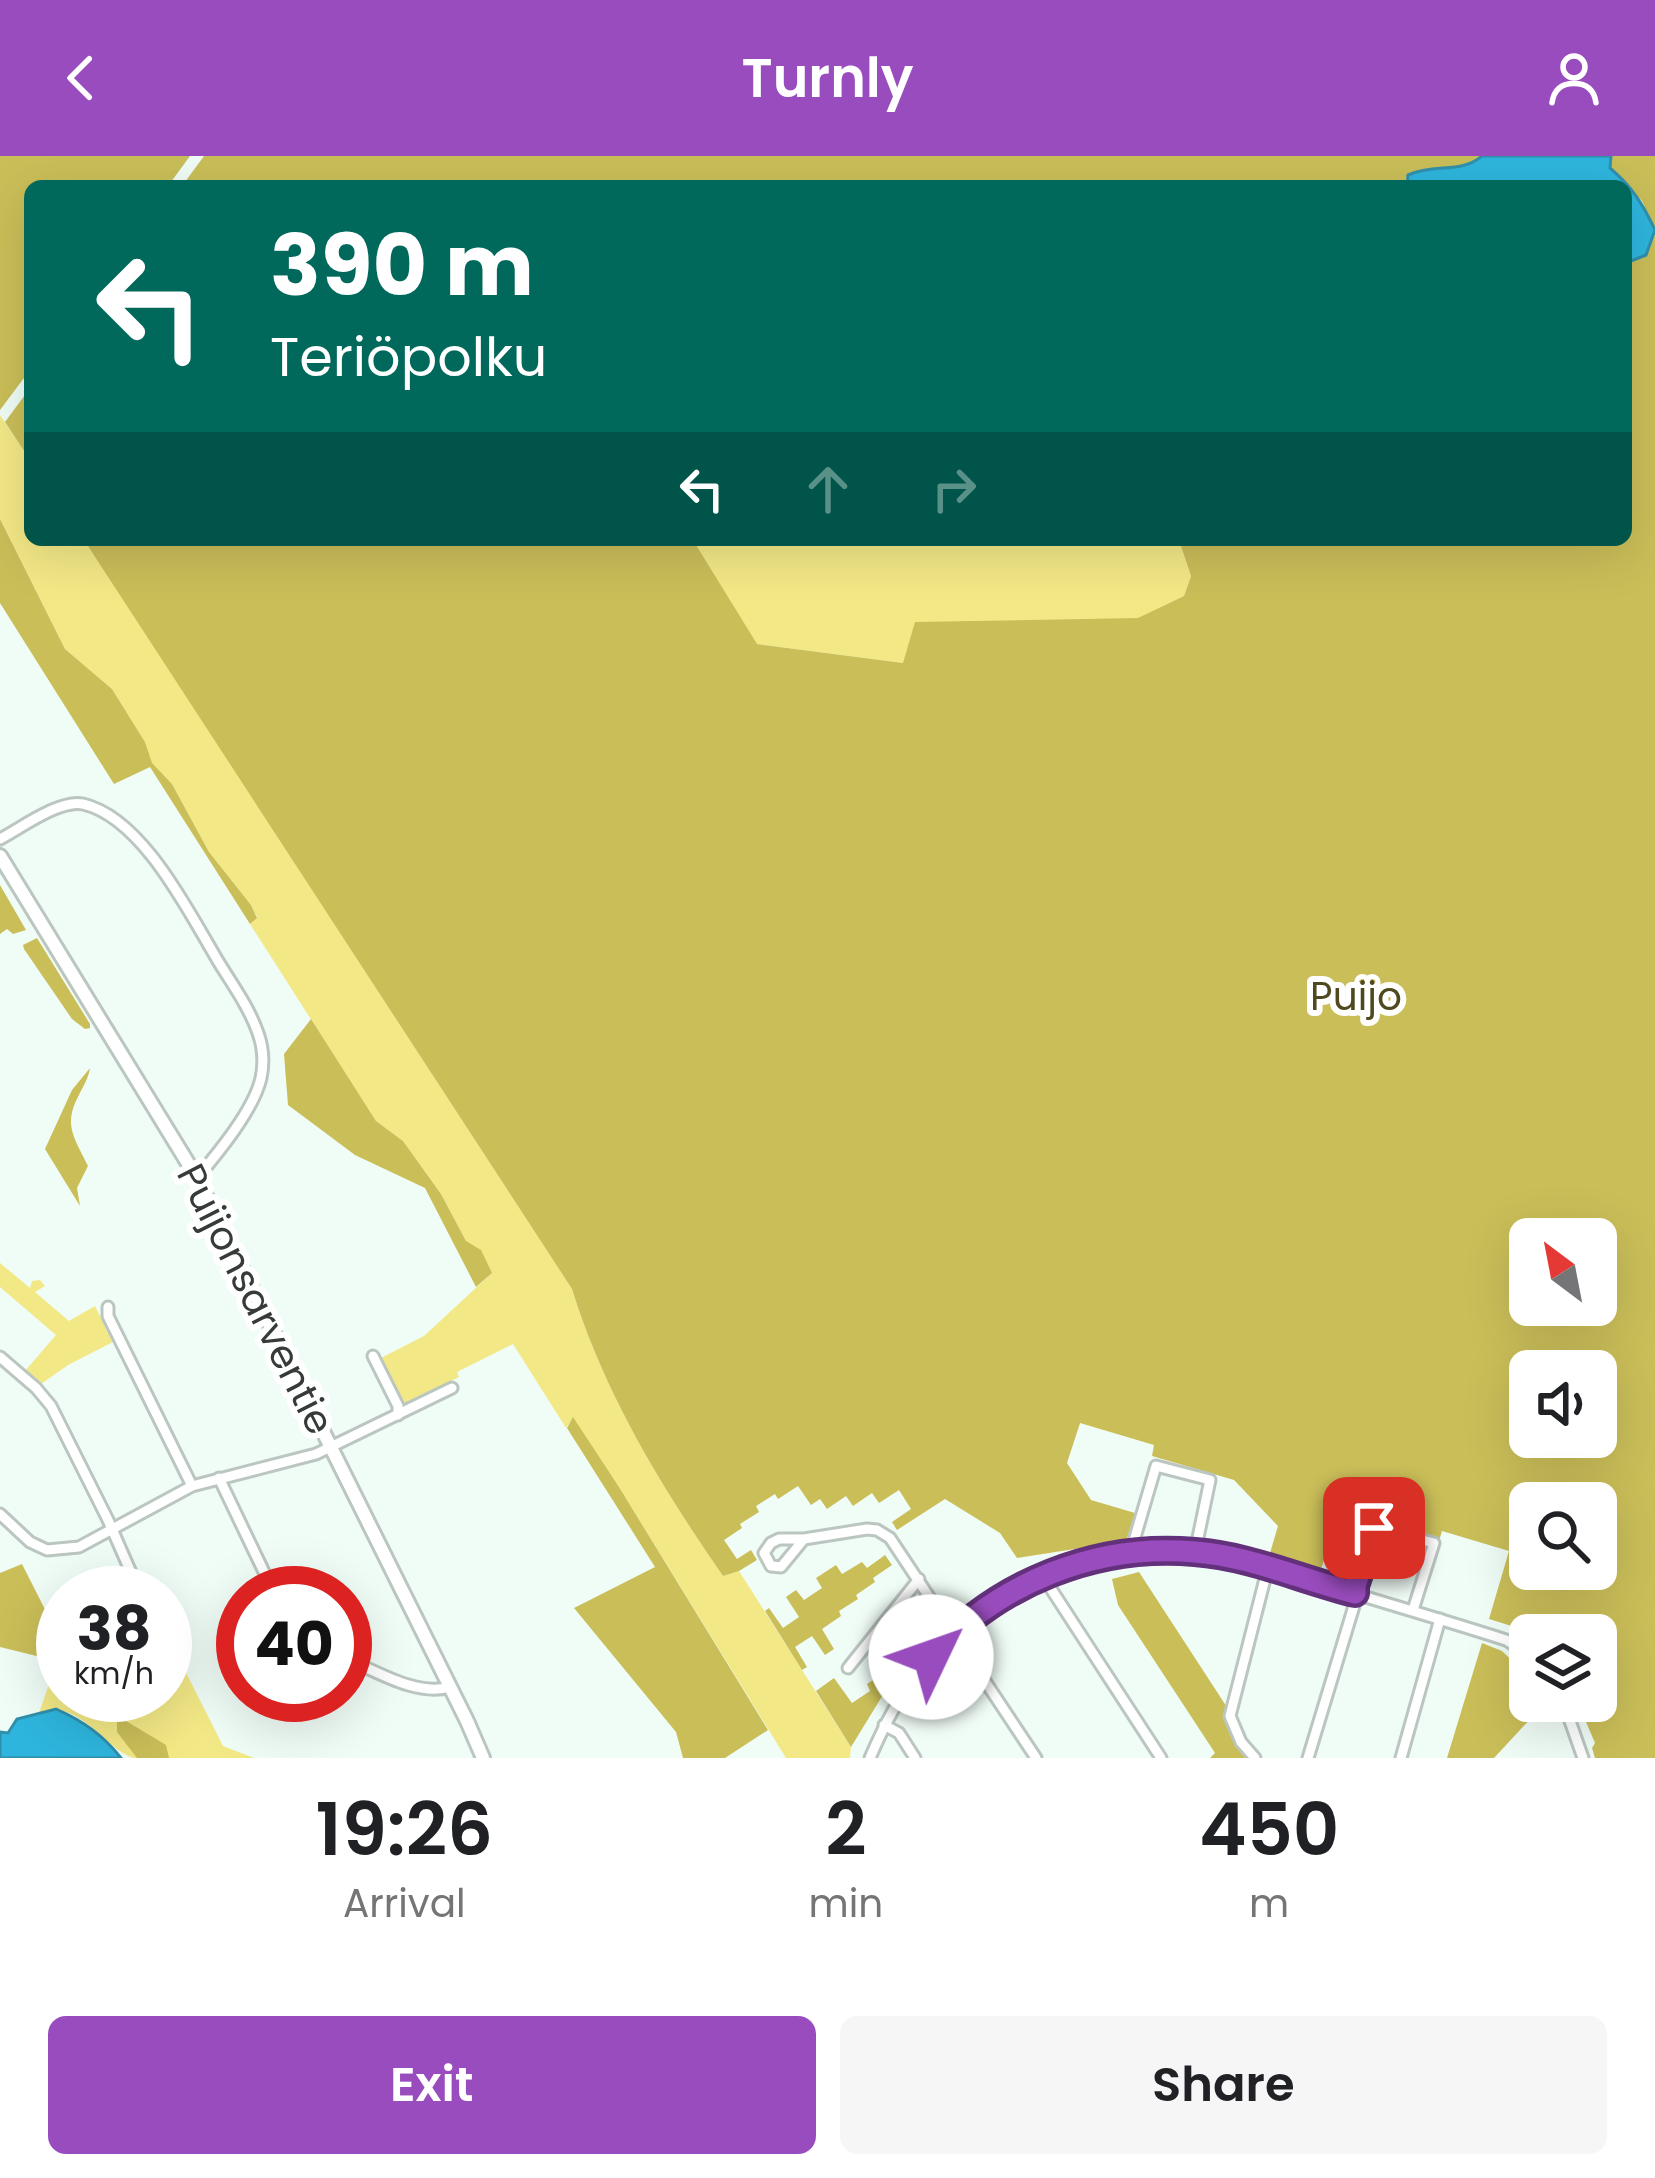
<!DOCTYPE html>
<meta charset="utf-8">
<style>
:root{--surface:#fff;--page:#f6f6f6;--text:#202124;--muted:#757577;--accent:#994cbd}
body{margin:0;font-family:Poppins,sans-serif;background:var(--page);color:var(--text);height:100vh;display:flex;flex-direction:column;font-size:45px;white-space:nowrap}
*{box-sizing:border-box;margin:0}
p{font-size:39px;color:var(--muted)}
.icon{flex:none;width:66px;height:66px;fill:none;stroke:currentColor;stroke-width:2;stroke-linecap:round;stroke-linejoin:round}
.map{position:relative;height:1602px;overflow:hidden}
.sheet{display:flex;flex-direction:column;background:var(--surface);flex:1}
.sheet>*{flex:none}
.guide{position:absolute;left:24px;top:24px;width:1608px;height:366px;border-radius:18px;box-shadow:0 12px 48px #0002;background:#00695c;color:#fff;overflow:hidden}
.needle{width:78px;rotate:328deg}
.buttons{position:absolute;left:1509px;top:1062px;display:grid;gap:24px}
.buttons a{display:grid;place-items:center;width:108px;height:108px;border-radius:18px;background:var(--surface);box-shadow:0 12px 48px #0002;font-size:60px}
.speed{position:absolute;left:36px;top:1410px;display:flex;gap:24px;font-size:60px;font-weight:700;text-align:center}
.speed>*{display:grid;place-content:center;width:156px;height:156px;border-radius:50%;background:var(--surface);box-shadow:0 12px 48px #0002;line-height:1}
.speed small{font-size:30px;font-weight:400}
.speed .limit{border:18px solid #d22;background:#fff;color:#111}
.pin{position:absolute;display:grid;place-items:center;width:102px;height:102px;color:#fff;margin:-51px;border-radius:24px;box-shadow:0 6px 18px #0006}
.me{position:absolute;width:132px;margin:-66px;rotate:48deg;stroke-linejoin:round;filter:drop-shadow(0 0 9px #0008)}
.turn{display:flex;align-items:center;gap:42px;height:252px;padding:0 48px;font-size:54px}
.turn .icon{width:156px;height:156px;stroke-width:2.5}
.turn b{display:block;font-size:84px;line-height:102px}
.lanes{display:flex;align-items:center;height:114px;padding:0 48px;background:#0003;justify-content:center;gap:60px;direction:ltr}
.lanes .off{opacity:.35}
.eta{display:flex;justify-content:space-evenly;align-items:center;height:204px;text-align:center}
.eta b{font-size:72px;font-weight:600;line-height:84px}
.button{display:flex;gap:24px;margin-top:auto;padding:24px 48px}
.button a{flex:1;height:138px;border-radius:18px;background:var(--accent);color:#fff;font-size:48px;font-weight:600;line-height:138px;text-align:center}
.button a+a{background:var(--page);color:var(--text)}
header{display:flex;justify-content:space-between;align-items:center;height:156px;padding:0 48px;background:var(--accent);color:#fff;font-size:54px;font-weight:600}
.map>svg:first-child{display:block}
</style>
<header><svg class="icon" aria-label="back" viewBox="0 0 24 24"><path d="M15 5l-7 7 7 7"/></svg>Turnly<svg class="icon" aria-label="person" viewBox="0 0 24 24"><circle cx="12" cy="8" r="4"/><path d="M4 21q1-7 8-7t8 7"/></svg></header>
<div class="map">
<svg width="1655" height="1602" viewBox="0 0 1655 1602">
<rect width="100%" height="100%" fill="#f0fcf6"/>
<g fill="#f3e886">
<path d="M 0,259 L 30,304 L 30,384 L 84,384 L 107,418 L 572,1133 C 604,1237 662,1332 723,1420 L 739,1415 L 851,1591 L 850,1602 L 786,1602 L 619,1331 L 573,1262 L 566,1272 L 513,1188 L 457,1216 L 459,1221 L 404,1248 L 381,1202 L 424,1180 L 492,1117 L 466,1085 L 441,1038 L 403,985 L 376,965 L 250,768 L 257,761 L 251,749 L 209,696 L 172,628 L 151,607 L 145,586 L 112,533 L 65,493 L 0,363 Z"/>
<polygon points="693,384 1179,384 1191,420 1184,440 1138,463 1047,465 903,507 756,488"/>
<polygon points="0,1107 30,1132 32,1125 40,1124 45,1130 35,1136 69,1165 95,1150 113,1186 68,1209 41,1228 25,1215 56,1179 0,1131"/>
<path d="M 174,1493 L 223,1590 L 254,1602 L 133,1602 C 106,1592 88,1558 58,1554 C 54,1553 43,1556 39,1557 L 57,1505 L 63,1500 L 63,1539 L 165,1539 L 165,1497 Z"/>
</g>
<g fill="#cabe59" fill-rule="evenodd">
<polygon points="0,0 190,0 168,30 30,30 30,214 0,254"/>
<path d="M 204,0 L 1482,0 C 1461,18 1436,7 1408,19 L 1407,30 L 182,30 Z"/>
<polygon points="1611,0 1655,0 1655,74 1642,45 1610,12"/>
<path d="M 1655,79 L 1655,1602 L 1595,1602 L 1592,1592 L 1595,1587 L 1577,1545 L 1596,1545 L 1596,1479 L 1530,1479 L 1518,1472 L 1489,1463 L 1509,1395 L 1442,1375 L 1439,1385 L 1371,1365 L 1360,1399 L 1329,1390 L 1321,1413 L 1270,1397 L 1278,1370 L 1234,1324 L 1152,1300 L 1154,1289 L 1080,1267 L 1067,1307 L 1091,1344 L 1135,1357 L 1126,1385 L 1017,1402 L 1000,1377 L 945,1343 L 897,1374 L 892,1366 L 911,1353 L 899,1334 L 879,1347 L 872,1337 L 853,1350 L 846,1340 L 827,1353 L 820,1343 L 811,1349 L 798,1330 L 778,1343 L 775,1338 L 756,1350 L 759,1356 L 740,1368 L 742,1372 L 724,1384 L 737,1403 L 751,1394 L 757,1404 L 739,1415 L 723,1420 C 662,1332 604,1237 572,1133 L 84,384 L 693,384 L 757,488 L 903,507 L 915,466 L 1138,462 L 1184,440 L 1191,420 L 1179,384 L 1626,384 L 1626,107 L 1646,99 ZM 1530,1083 L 1596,1083 L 1596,1149 L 1530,1149 ZM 1530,1215 L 1596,1215 L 1596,1281 L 1530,1281 ZM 1530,1347 L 1596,1347 L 1596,1413 L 1530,1413 Z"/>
<polygon points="30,232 30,304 5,266"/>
<polygon points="0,363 65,493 112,533 145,586 152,607 172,628 209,696 251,749 257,762 250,768 150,611 114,628 0,447"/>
<polygon points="0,729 26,774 13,778 7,773 0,778"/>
<polygon points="37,782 90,868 90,872 85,873 72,863 24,793 23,789"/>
<polygon points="311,863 376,965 403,985 441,1038 466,1085 481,1094 492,1117 476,1131 425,1032 355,999 288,949 284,898"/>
<path d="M 90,912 C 88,924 83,930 78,941 C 63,969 75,983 88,1010 L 77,1032 L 80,1050 L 45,993 L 72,934 Z"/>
<polygon points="573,1261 619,1331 768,1574 725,1602 683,1602 676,1576 574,1452 655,1411 567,1272"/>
<polygon points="885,1399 892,1409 873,1422 875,1426 856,1439 858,1443 839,1455 841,1460 822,1473 834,1493 825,1499 812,1480 795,1491 807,1511 802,1514 765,1455 769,1452 783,1472 799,1461 786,1441 796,1434 804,1444 822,1432 816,1422 836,1409 842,1418 862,1406 867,1412"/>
<polygon points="22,1408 63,1489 63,1500 57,1505 0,1491 0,1417"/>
<polygon points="1139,1416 1260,1602 1210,1602 1215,1597 1118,1449 1112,1423"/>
<polygon points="932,1458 935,1474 900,1511 851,1591 816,1535 834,1522 852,1547 870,1535 867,1528 886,1516 882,1509 901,1497 897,1490 916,1477 913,1471"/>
<polygon points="1482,1487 1502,1495 1530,1522 1530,1545 1547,1545 1494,1602 1447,1602"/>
<polygon points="120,1564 126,1565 166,1589 169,1602 137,1602 117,1576 117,1566"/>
</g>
<g fill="#2eb5dd" stroke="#3090ac" stroke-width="3">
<path d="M 1482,0 L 1611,0 L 1610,12 C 1632,31 1643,48 1655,74 L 1646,99 L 1626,107 L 1626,30 L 1407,30 L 1408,19 C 1436,7 1461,18 1482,0 Z"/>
<path d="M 56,1553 C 83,1565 103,1579 121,1602 L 0,1602 L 0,1576 L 8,1577 L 17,1563 Z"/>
</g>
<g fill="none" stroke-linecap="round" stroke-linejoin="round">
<g stroke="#bbc6c0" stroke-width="15">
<g id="minor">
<path d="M 0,683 C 21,672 60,643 83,648 C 143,662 189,757 218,805 C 232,828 249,851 258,877 C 263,891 264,908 261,922 C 254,954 217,998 197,1022"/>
<polyline points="108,1151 108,1160 192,1330"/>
<polyline points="373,1200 398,1250 398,1259"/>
<polyline points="0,1201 36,1232 51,1250 108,1364 140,1437"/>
<polyline points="219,1322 274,1437"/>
<polyline points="0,1358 30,1386 47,1394 79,1391 192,1330 316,1298 452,1232"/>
<polyline points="804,1383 781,1411 771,1410 764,1397 771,1387 779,1383 804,1383 867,1373 877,1374 890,1382 1036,1602"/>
<polyline points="1131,1395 1156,1310 1210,1324 1195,1396"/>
<polyline points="1042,1419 1161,1602"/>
<path d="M 345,1502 C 376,1515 417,1541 450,1531"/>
<polyline points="848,1512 919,1423"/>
<polyline points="1563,1545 1583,1602"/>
<polyline points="884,1569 899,1577 915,1602"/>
<path d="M 870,1602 C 899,1534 927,1495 987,1453 C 1050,1409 1119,1389 1196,1396 C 1242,1400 1286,1417 1330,1430 C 1388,1448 1447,1465 1506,1484 L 1530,1499"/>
<polyline points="1255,1602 1241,1586 1230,1560 1268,1411"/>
<polyline points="1308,1602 1354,1450 1355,1431 1374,1372 1434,1387 1413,1454"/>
<polyline points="1401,1602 1440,1463"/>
</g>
</g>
<g stroke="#bbc6c0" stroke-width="18">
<polyline id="major" points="0,700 197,1022 467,1565 483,1602"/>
</g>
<use href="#minor" stroke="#fff" stroke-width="9"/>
<use href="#major" stroke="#fff" stroke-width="12"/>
</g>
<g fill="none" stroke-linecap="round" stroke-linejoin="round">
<g stroke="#63317b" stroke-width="30">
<path id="route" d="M 931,1501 C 997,1427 1096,1387 1195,1396 C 1250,1400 1302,1424 1355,1437 L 1355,1430 L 1374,1372"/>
</g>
<use href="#route" stroke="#994cbd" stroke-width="21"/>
</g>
<g text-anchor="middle" stroke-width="12" stroke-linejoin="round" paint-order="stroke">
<g font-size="39" fill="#4e491f" stroke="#fff">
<text x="1356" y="854">Puijo</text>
</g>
<g font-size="39" fill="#363b38" stroke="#fff">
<text transform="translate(256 1143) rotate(63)" y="14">Puijonsarventie</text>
</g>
</g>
</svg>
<div class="buttons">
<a><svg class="needle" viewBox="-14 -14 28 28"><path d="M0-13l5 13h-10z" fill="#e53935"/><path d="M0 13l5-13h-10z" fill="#757577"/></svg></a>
<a><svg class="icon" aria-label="sound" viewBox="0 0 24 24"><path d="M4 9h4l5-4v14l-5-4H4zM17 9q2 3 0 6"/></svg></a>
<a><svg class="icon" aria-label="search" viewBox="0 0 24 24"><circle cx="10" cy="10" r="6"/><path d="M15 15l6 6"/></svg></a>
<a><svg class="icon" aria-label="layers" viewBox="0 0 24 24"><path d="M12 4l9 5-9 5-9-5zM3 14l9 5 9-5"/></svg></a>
</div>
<div class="speed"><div>38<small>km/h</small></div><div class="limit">40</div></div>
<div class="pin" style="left:1374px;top:1372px;background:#d93025"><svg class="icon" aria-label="arrive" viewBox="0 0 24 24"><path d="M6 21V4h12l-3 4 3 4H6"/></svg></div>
<svg class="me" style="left:931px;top:1501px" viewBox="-20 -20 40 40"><circle r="19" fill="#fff"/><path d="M0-13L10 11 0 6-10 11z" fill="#994cbd"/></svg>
<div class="guide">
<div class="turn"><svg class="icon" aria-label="left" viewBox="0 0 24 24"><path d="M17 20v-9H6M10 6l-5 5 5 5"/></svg><div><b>390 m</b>Teriöpolku</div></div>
<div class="lanes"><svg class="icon" aria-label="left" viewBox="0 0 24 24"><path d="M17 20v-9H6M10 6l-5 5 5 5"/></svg><svg class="icon off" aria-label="ahead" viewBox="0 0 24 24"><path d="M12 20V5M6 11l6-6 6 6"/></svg><svg class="icon off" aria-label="right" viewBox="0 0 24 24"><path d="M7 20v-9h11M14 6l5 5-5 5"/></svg></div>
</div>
</div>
<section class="sheet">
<div class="eta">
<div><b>19:26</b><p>Arrival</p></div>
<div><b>2</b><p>min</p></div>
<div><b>450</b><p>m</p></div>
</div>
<div class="button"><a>Exit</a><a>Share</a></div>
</section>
